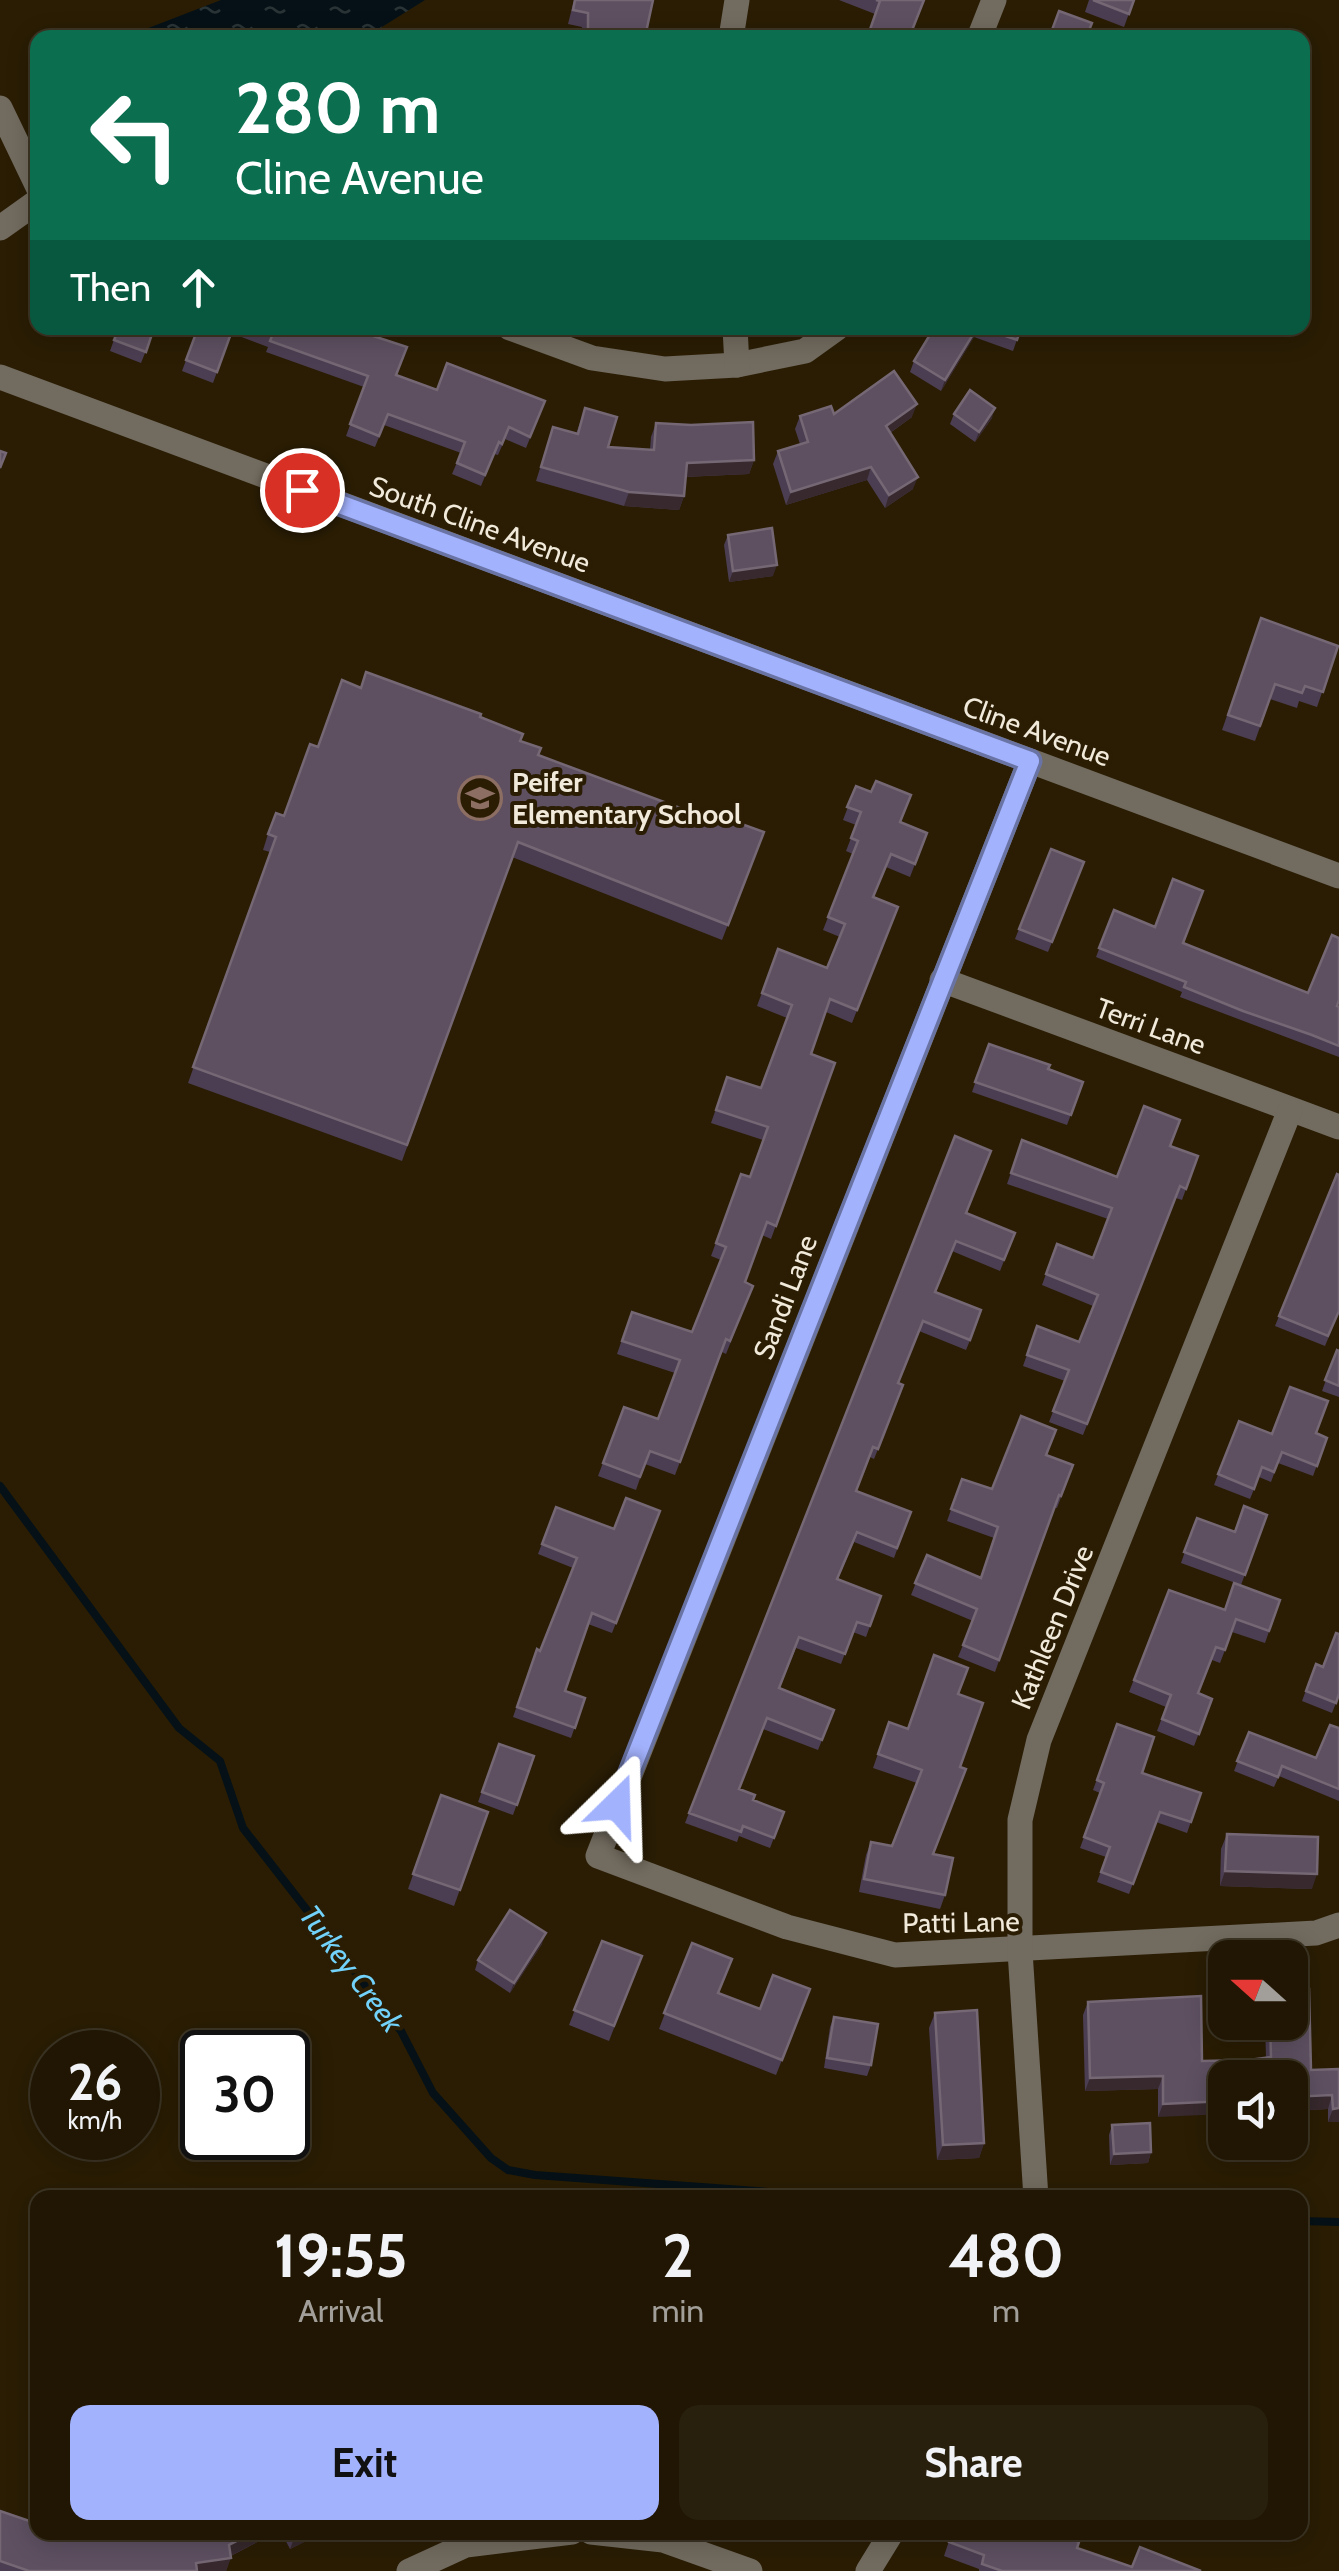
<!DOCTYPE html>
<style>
:root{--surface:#201603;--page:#281f0d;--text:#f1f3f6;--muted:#a29f9a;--line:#3d3525;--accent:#a3b2fd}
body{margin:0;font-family:Cabin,sans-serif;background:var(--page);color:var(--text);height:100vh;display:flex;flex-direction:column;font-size:38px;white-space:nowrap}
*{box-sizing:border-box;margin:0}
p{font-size:32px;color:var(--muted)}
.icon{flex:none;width:55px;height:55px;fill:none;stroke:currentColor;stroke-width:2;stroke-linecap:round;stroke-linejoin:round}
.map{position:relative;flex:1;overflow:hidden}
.sheet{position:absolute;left:30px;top:2190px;width:1278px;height:350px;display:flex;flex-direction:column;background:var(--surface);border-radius:20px;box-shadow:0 5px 25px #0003,0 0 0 2px var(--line)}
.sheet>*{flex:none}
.top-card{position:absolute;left:30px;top:30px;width:1280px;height:305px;border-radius:20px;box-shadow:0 5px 25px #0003,0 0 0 2px var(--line);background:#0b6e4f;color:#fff;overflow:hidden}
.needle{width:65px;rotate:291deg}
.fabs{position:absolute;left:1208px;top:1940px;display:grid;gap:20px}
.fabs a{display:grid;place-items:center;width:100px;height:100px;border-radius:20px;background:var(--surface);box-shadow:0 5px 25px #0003,0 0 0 2px var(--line);font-size:50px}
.speed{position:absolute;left:30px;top:2030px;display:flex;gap:20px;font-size:50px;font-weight:700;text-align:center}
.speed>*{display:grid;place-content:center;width:130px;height:130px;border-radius:50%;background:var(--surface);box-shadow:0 5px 25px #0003,0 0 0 2px var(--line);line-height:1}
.speed small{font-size:25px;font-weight:400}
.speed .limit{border:5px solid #111;border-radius:15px;background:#fff;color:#111}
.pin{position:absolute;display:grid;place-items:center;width:85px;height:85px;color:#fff;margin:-42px;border:5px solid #fff;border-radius:50%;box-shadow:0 2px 10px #0007}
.me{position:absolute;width:110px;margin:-55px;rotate:22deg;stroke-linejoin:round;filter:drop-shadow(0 0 8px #0008)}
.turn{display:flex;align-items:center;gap:35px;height:210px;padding:0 40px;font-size:45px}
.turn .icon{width:130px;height:130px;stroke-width:2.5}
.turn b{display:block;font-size:70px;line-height:85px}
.then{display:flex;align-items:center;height:95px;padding:0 40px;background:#0003;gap:20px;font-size:38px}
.eta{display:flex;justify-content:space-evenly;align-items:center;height:170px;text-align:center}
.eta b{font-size:60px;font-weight:700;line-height:70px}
.cta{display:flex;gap:20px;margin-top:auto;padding:20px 40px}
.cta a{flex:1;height:115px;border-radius:20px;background:var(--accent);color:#111;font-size:40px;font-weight:700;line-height:115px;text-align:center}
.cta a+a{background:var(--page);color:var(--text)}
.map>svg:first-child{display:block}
</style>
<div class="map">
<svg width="1339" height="2571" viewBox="0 0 1339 2571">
<defs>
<pattern id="water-ripples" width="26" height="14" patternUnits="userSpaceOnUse" patternTransform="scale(2.5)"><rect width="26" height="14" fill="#051116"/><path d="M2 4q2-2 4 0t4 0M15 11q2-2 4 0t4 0" fill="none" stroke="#2a3437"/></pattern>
</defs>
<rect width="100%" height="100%" fill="#2a1d04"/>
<polygon fill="url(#water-ripples)" points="221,0 425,0 366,37 125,37"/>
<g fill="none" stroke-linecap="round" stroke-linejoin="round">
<g stroke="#051116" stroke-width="8">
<polyline points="0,1486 179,1728 220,1761 243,1828 401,2031 433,2093 491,2158 508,2170 535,2175 852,2198"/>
<polyline points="1300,2221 1339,2222"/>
</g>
<g stroke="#726b5f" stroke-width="25">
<polyline points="731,38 737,0"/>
<polyline points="979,38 994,0"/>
<polyline points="0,108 38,187"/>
<polyline points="0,228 38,201"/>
<polyline points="510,328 592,358 665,369 737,365 805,351 837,328"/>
<polyline points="735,328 737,365"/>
<polyline points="0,377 1339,876"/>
<polyline points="1030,761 598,1856 787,1927 895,1955 1316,1933 1339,1925"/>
<polyline points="942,980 1339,1127"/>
<polyline points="1036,2198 1020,1951 1020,1820 1039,1740 1290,1110"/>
<polyline points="591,2532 663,2540 750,2571"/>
<polyline points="409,2571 466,2545 572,2532"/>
<polyline points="868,2571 892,2532"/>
</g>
</g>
<g fill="#4c3e52">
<polygon points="574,0 653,0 645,37 658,38 583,38 582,27 568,24"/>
<polygon points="839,0 924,0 875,14"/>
<polygon points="1089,0 1134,0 1124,27 1085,12"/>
<polygon points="100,328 155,328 141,363 110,351 116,334"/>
<polygon points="198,328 349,328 397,375 437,390 545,401 526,448 505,439 498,455 494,454 481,486 452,474 461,453 384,425 375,447 346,436 364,387 266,352 268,347 231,333 213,383 182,371"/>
<polygon points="934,328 1021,328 1013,351 974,337 941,391 910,372 914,361"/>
<polygon points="585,408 608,447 650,450 651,437 656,423 754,460 749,474 685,477 684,496 679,510 624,506 536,481 553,427 576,434"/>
<polygon points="834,414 912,417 890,433 913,489 885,508 867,480 786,505 773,464 778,451 800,444 795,429 800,416"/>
<polygon points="954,414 992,418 975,442 950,424"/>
<polygon points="728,535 773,576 729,582 724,545"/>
<polygon points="1261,618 1338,646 1317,707 1299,701 1297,708 1270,699 1255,741 1222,730"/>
<polygon points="361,688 480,717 520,741 538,755 715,821 764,832 722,940 512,857 402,1161 188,1083 270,852 263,850 268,834 284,816 318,747"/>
<polygon points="856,786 901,822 927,833 910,877 886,867 874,897 898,907 852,1023 826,1012 811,1054 835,1063 771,1239 762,1235 745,1283 753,1286 726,1354 722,1352 675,1475 645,1464 636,1490 598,1476 624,1407 658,1419 675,1373 617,1354 627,1325 692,1332 721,1260 711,1256 741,1174 750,1177 763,1140 711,1123 727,1077 761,1088 787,1018 757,1006 778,949 827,968 840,937 823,930 853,854 846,851 856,825 843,820"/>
<polygon points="1051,849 1084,862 1048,952 1015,939"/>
<polygon points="1114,910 1183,944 1339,1007 1339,1057 1180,997 1182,992 1096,957"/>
<polygon points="989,1044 1083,1082 1067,1125 972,1092"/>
<polygon points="955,1136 967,1213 1015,1233 1000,1271 952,1251 936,1292 978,1321 966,1350 919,1331 898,1383 900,1395 874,1459 870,1457 856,1491 911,1512 894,1558 854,1542 838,1579 881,1596 866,1637 853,1632 841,1664 796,1648 779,1689 834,1710 818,1750 763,1729 739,1789 753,1800 784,1812 770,1848 739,1836 737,1842 685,1823"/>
<polygon points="1022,1140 1117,1177 1170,1146 1198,1156 1182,1200 1176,1198 1083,1435 1049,1422 1065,1381 1023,1366 1037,1326 1079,1342 1093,1306 1042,1285 1057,1244 1093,1258 1108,1219 1007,1184"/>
<polygon points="1337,1174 1339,1312 1325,1346 1275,1326"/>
<polygon points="1337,1350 1339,1351 1339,1397 1322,1391"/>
<polygon points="1239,1421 1272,1434 1316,1433 1327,1438 1313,1476 1278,1463 1271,1482 1259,1477 1250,1499 1214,1485"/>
<polygon points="1046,1455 1073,1465 1057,1508 1054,1507 995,1672 958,1657 973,1621 911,1595 927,1555 980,1578 994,1538 947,1521 962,1479 992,1489"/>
<polygon points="556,1507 614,1529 660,1511 612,1633 588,1624 565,1691 585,1698 571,1738 513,1717 537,1649 540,1651 573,1568 538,1554"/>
<polygon points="1267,1515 1241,1585 1181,1563 1197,1518 1235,1532"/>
<polygon points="1169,1590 1225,1610 1280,1600 1265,1643 1232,1632 1220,1663 1212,1660 1198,1693 1212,1699 1194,1746 1157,1731 1166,1707 1129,1692"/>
<polygon points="1316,1664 1323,1667 1339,1695 1332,1713 1302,1701"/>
<polygon points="958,1694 960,1767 933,1854 945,1895 940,1909 859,1892 866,1855 871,1842 892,1846 917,1783 873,1768 889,1722 907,1729"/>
<polygon points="1117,1724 1142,1773 1201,1793 1187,1833 1156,1822 1129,1894 1097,1882 1106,1857 1080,1848 1100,1793 1093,1790"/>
<polygon points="1339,1728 1339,1801 1279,1776 1274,1787 1234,1771 1249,1732 1316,1758"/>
<polygon points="499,1744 534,1756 513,1815 478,1802"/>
<polygon points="441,1795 488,1812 454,1906 408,1889"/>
<polygon points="1227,1834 1312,1889 1220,1886 1221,1849"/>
<polygon points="602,1941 642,1956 609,2041 569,2025"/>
<polygon points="692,1943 719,1993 760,2009 810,1989 776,2075 659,2029"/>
<polygon points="542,1944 510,1993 475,1970 478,1960"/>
<polygon points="1088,2002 1202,2061 1249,2060 1266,2058 1265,2022 1290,2022 1311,2070 1339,2069 1339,2122 1328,2122 1328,2109 1290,2111 1290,2078 1158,2117 1158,2089 1085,2091 1083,2015"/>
<polygon points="935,2013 984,2143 979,2158 937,2160 929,2028"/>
<polygon points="834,2017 871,2065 867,2076 824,2068 830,2027"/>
<polygon points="1112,2125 1151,2152 1148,2163 1110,2165 1109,2135"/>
<polygon points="0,2511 38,2532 156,2535 157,2532 276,2532 231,2556 226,2571 0,2571"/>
<polygon points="281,2532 317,2532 316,2536 290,2549"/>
<polygon points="952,2532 1077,2548 1132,2567 1201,2571 979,2571 979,2569 944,2556"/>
</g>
<g fill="#37292d">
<polygon points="977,328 974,337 941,391 945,380"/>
<polygon points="917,404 912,417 881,439 886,426"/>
<polygon points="995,408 992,418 975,442 979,432"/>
<polygon points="754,460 749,474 681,477 687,463"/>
<polygon points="871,467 867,480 786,505 791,492"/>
<polygon points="918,477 913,489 885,508 889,495"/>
<polygon points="629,492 684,496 679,510 624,506"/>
<polygon points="777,565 773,576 729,582 733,571"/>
<polygon points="1225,1871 1317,1874 1312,1889 1220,1886"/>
<polygon points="546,1933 542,1944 510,1993 514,1983"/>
<polygon points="1163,2076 1158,2089 1085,2091 1090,2078"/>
<polygon points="1332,2095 1328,2109 1290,2111 1290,2097"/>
<polygon points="1225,2101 1225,2114 1158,2117 1163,2104"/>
<polygon points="1339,2108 1339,2122 1328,2122 1333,2109"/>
<polygon points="984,2143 979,2158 937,2160 943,2145"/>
<polygon points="1151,2152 1148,2163 1110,2165 1114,2154"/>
<polygon points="254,2532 276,2532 225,2559 231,2558 226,2571 193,2571 196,2563"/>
<polygon points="301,2532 317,2532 316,2536 290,2549 295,2536"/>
</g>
<g fill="#5e5061" stroke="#756874" stroke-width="2.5">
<polygon points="575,0 653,0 645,37 658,38 588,38 588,13 573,10"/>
<polygon points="876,0 924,0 909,38 867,38 880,1"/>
<polygon points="1093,0 1134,0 1129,14"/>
<polygon points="1059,11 1092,23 1086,38 1049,38"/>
<polygon points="119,328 154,328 146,352 114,340"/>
<polygon points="198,328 233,328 217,372 186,360"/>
<polygon points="249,328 349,328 407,347 396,375 437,390 447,363 545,401 530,437 509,427 502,444 499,442 485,475 457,463 465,442 388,414 379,436 350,424 368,376 270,341 272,336"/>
<polygon points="934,328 977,328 945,380 914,361"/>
<polygon points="982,328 1021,328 1017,340"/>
<polygon points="894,371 917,404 886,426 918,477 889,495 871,467 791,492 778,451 808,442 800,416 831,406 834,414"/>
<polygon points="970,390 995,408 979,432 954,414"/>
<polygon points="585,408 617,417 608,447 654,450 656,423 691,425 753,422 754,460 687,463 684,496 629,492 541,467 553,427 578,434"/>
<polygon points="0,451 6,453 0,468"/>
<polygon points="772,528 777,565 733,571 728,535"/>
<polygon points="1261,618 1338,646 1323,692 1305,686 1302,693 1275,684 1260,726 1228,715"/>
<polygon points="366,672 481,714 480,717 523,734 520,741 541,748 538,755 715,821 726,823 728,819 764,832 728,925 518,842 407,1145 193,1067 276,837 268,834 276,813 284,816 310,744 318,747 342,680 361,688"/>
<polygon points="876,781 911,795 900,822 927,833 915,864 891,854 873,897 898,907 857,1010 830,999 811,1054 835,1063 776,1226 767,1222 745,1282 753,1286 730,1341 726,1339 680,1462 650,1451 640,1477 603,1463 624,1407 658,1419 680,1360 622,1341 632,1312 692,1332 726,1247 716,1243 741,1174 750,1177 768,1127 716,1110 727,1077 761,1088 792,1005 762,993 778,949 827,968 845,924 828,917 858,841 851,838 861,812 847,807 856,786 871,792"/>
<polygon points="1051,849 1084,862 1052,942 1019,929"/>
<polygon points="1173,879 1203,891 1183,943 1308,993 1332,935 1339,938 1339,1000 1337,1006 1339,1007 1339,1046 1312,1035 1243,1011 1184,987 1186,982 1099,948 1114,910 1155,927"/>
<polygon points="989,1044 1050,1065 1048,1069 1083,1082 1071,1115 975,1082"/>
<polygon points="1144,1106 1180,1120 1170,1146 1198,1156 1186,1189 1180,1186 1087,1424 1053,1411 1069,1370 1027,1355 1037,1326 1079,1342 1098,1295 1046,1274 1057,1244 1093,1258 1112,1208 1011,1173 1022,1140 1117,1177"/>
<polygon points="955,1136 991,1151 966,1213 1015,1233 1004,1260 956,1241 935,1292 981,1310 970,1340 923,1321 898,1383 903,1385 878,1449 873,1447 856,1491 911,1512 897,1548 857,1532 837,1579 881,1596 870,1626 857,1622 845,1654 799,1637 779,1688 834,1710 822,1740 767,1718 739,1789 755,1795 753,1800 784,1812 774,1838 743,1826 741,1832 689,1813"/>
<polygon points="1337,1174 1339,1175 1339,1311 1328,1336 1279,1316"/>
<polygon points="1337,1350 1339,1351 1339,1386 1325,1380"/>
<polygon points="1290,1387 1328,1401 1316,1433 1327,1438 1317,1466 1282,1452 1274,1472 1262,1467 1254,1489 1218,1474 1239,1421 1272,1434"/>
<polygon points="1021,1416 1056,1430 1046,1455 1073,1465 1061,1496 1059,1495 999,1660 963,1645 977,1609 915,1583 927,1555 981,1578 998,1527 951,1509 962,1479 992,1489"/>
<polygon points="626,1498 660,1511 616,1623 592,1613 565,1691 585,1698 575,1728 517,1707 537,1649 540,1651 577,1558 542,1544 556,1507 614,1529"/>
<polygon points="1244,1506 1267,1515 1245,1575 1184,1552 1197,1518 1235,1532"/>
<polygon points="1234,1583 1280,1600 1269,1631 1236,1619 1225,1650 1216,1647 1198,1693 1212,1699 1199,1734 1162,1719 1171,1695 1134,1680 1169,1590 1225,1610"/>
<polygon points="1336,1633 1339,1634 1339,1694 1336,1703 1306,1691 1316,1664 1323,1667"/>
<polygon points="934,1655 968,1668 958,1694 983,1703 960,1767 966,1769 933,1854 953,1858 945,1895 864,1879 871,1842 892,1846 922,1770 878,1754 889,1722 908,1729"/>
<polygon points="1117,1724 1154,1737 1142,1773 1201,1793 1191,1822 1160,1812 1133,1884 1101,1872 1110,1847 1084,1837 1104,1783 1097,1780"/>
<polygon points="1330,1725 1339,1728 1339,1789 1282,1766 1278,1777 1237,1761 1249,1732 1316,1758"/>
<polygon points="499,1744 534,1756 517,1805 482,1792"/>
<polygon points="441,1795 488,1812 460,1890 413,1874"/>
<polygon points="1227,1834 1318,1837 1317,1874 1225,1871"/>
<polygon points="510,1910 546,1933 514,1983 478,1960"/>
<polygon points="602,1941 642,1956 614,2026 574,2010"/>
<polygon points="692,1943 732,1959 718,1993 760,2009 773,1975 810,1989 782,2060 664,2013"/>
<polygon points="1309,1989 1311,2070 1339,2069 1339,2108 1333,2109 1332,2095 1290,2097 1290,2078 1225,2078 1225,2101 1163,2104 1163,2076 1090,2078 1088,2002 1201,1996 1202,2061 1249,2060 1271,2057 1270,2022 1290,2022 1290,1990"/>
<polygon points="977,2010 984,2143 943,2145 935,2013"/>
<polygon points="834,2017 878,2024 871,2065 827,2058"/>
<polygon points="1150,2123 1151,2152 1114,2154 1112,2125"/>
<polygon points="0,2511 38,2524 38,2532 109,2532 161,2535 161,2532 254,2532 229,2545 231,2558 196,2563 197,2571 29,2571 0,2561"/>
<polygon points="952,2532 1055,2532 1079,2542 1077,2548 1132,2567 1140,2547 1201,2571 1002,2571 982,2564 984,2555 949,2542"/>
</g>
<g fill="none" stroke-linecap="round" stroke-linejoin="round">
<g stroke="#6a74a4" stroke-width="25">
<polyline id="route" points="302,490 1030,761 617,1805"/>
</g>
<use href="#route" stroke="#a3b2fd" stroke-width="18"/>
</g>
<defs>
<g id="school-ring" transform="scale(2.25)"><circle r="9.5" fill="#2a1d04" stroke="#8d6e63" stroke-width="1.5"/><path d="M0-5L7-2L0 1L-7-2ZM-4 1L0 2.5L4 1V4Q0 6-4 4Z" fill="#8d6e63"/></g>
</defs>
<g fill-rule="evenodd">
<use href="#school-ring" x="480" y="798"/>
</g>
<g text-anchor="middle" stroke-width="8" stroke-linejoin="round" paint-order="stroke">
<g font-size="28" fill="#f1e9da" stroke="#2a1d04">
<text transform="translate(480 524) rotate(20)" y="10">South Cline Avenue</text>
<text transform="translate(1037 731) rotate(20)" y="10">Cline Avenue</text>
<text transform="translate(1151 1026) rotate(20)" y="10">Terri Lane</text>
<text transform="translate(785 1297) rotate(-69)" y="10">Sandi Lane</text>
<text transform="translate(1052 1627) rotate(-68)" y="10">Kathleen Drive</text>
<text transform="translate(961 1922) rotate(-1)" y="10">Patti Lane</text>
</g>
<g font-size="28" font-weight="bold" fill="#f1e9da" stroke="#2a1d04" text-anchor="start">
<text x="512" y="792">Peifer<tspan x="512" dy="32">Elementary School</tspan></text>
</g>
<g font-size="30" font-style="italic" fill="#72d2fa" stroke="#2a1d04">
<text transform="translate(351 1969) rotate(53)" y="10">Turkey Creek</text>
</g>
</g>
</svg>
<div class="fabs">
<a><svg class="needle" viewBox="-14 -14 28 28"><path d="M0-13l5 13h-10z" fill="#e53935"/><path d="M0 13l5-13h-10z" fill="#a29f9a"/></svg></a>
<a><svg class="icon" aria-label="sound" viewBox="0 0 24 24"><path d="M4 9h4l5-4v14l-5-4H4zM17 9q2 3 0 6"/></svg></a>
</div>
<div class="speed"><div>26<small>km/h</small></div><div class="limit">30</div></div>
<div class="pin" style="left:302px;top:490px;background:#d93025"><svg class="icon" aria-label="arrive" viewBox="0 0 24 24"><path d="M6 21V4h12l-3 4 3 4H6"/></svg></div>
<svg class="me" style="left:617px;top:1805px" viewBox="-20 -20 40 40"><path d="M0-17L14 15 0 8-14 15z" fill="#a3b2fd" stroke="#fff" stroke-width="4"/></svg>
<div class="top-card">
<div class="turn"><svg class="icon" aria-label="left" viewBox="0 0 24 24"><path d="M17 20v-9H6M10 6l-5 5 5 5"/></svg><div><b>280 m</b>Cline Avenue</div></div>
<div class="then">Then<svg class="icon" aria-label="ahead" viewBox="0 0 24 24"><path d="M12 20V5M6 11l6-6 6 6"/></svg></div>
</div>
<section class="sheet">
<div class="eta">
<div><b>19:55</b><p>Arrival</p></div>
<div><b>2</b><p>min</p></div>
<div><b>480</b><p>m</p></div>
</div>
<div class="cta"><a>Exit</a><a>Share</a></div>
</section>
</div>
